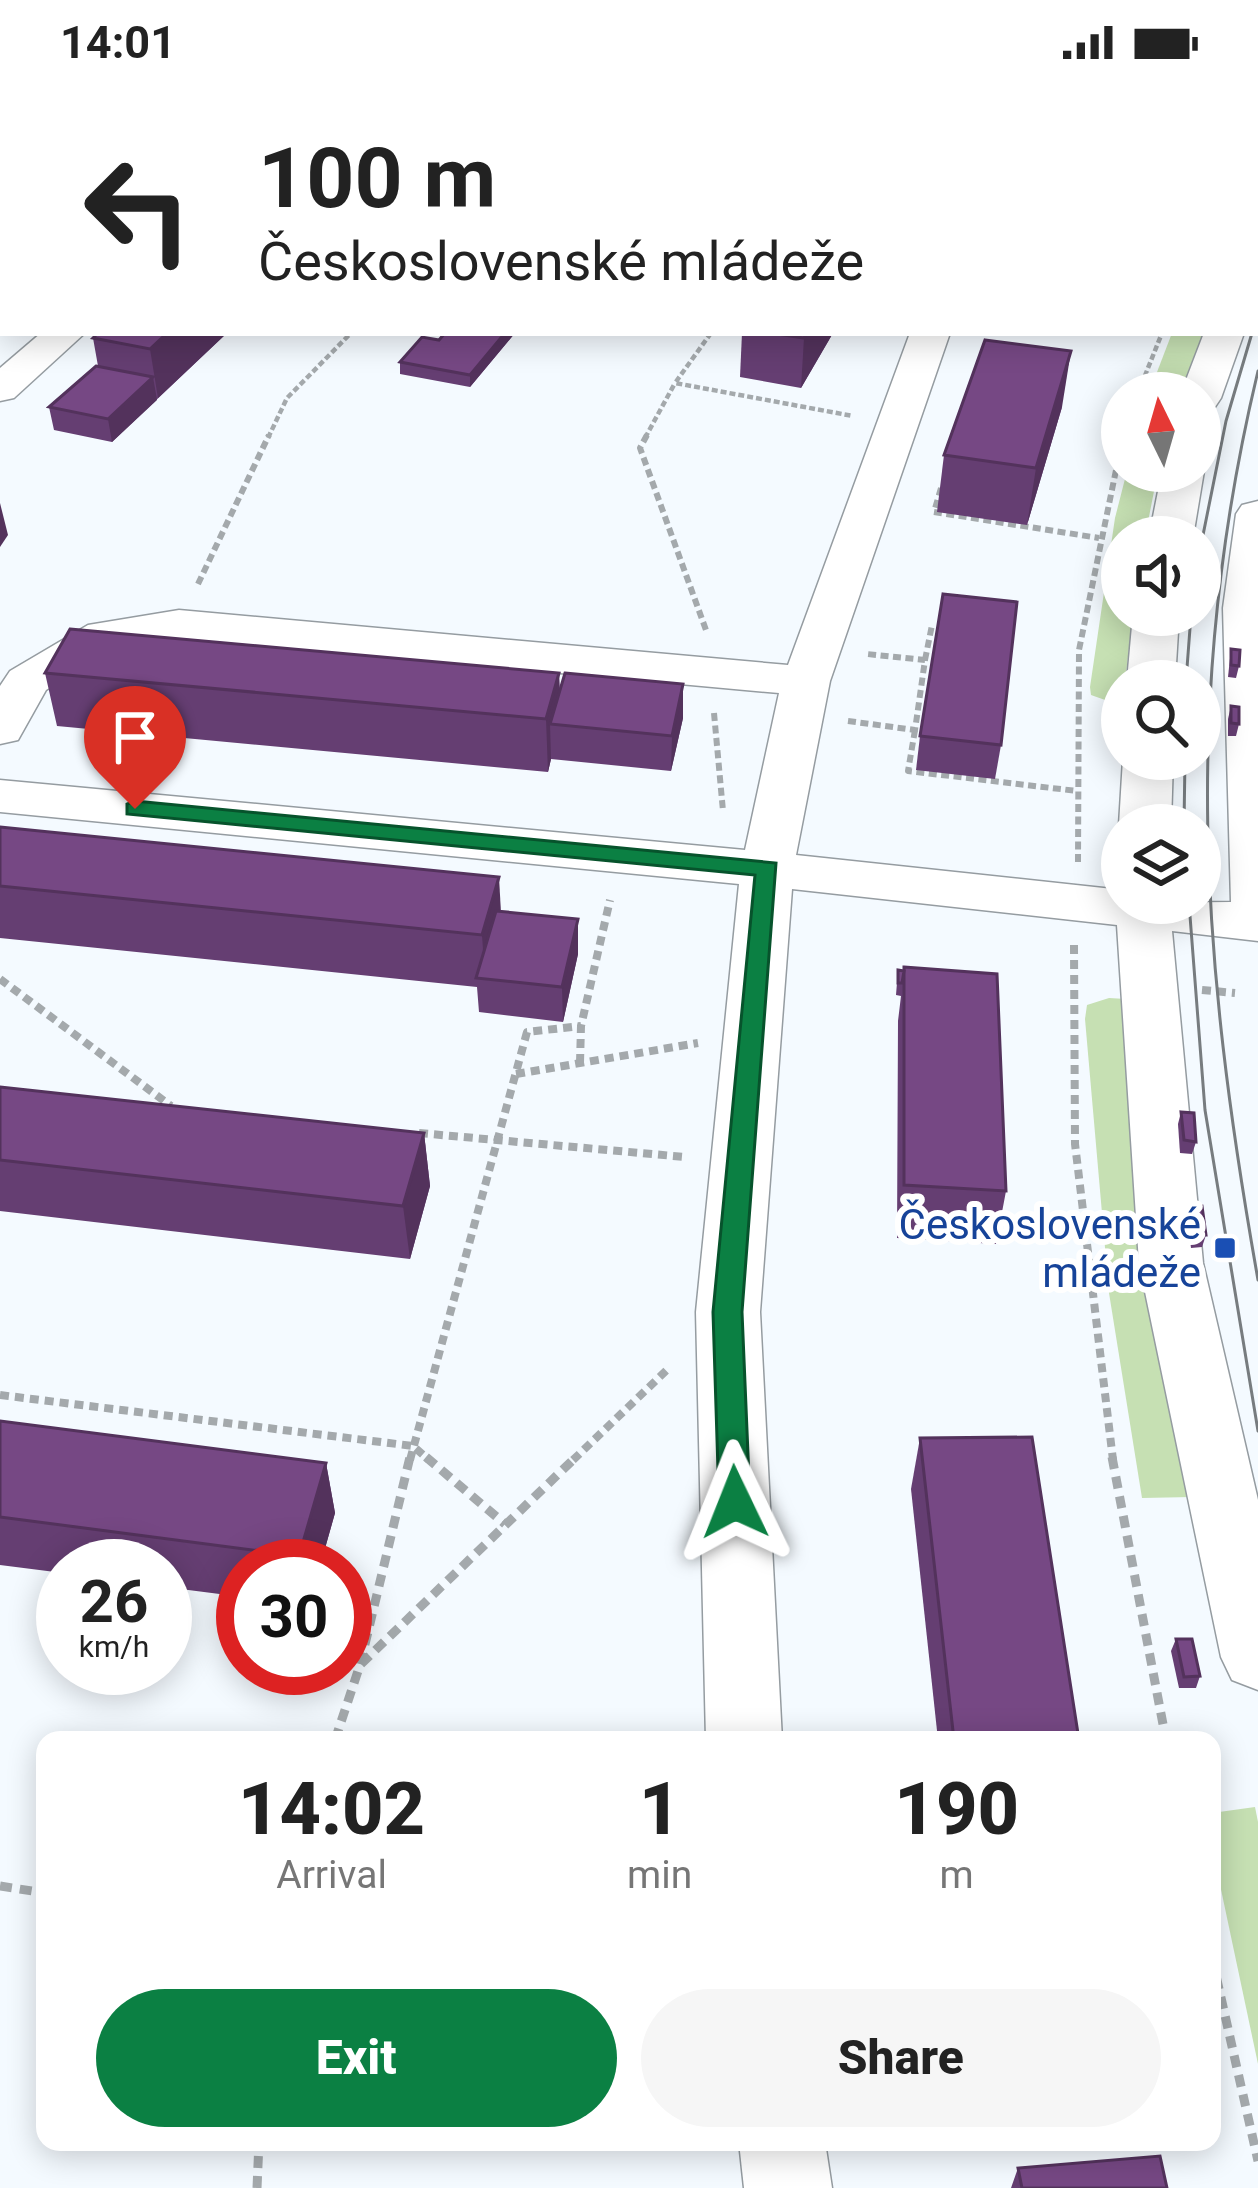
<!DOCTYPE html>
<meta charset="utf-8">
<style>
:root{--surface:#fff;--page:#f6f6f6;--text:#222;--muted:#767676;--accent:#0b8043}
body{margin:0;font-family:Roboto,sans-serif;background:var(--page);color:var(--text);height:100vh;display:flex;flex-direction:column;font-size:45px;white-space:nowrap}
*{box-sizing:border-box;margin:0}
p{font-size:39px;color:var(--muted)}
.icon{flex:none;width:66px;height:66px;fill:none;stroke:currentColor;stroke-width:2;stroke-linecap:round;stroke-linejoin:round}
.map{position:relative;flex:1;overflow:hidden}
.sheet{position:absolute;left:36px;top:1647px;width:1185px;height:420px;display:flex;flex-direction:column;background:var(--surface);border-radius:24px;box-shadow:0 6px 30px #0003}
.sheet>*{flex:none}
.banner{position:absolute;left:0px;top:0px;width:1260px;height:252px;box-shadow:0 6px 30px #0003;background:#fff;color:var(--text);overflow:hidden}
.needle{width:78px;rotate:355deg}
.tools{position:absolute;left:1101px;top:288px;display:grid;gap:24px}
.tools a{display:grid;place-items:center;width:120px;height:120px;border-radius:50%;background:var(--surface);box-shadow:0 6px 30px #0003;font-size:60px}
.speed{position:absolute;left:36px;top:1455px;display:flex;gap:24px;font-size:60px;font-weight:700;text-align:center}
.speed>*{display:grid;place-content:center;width:156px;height:156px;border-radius:50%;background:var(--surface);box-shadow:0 6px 30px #0003;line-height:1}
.speed small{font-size:30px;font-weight:400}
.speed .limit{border:18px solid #d22;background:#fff;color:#111}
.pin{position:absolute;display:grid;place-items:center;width:102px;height:102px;color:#fff;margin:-123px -51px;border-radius:50% 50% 50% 0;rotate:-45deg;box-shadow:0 0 12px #0007}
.pin .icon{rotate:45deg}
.me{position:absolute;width:132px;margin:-66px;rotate:358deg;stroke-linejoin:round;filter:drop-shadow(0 0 9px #0008)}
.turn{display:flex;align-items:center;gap:42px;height:252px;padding:0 60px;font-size:54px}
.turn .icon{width:156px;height:156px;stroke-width:2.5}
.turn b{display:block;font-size:84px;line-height:102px}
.eta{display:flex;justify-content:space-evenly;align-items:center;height:204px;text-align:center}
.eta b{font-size:72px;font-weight:800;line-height:84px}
.button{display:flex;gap:24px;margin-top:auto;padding:24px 60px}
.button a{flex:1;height:138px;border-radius:72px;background:var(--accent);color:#fff;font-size:48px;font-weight:800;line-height:138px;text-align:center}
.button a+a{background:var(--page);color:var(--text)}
.status{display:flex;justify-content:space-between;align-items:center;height:84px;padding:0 60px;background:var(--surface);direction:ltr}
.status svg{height:33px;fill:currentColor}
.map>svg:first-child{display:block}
</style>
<div class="status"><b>14:01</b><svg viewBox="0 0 49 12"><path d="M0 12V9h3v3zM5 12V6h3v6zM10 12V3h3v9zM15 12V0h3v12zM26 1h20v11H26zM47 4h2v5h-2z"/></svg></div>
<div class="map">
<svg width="1258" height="2104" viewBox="0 0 1258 2104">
<rect width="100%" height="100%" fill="#f4faff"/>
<g fill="#c6e0b3">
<polygon points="1172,249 1203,249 1180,309 1149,309"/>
<polygon points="1127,387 1158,387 1145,453 1122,453 1122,531 1133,531 1122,622 1091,611 1090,603 1115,434"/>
<polygon points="1109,914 1126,915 1192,1413 1142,1414 1109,1209 1085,935 1087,921"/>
<polygon points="1255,1723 1258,1738 1258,1980 1212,1763 1212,1729"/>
</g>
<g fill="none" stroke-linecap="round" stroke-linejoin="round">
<g stroke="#959ca1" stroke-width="3">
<g id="minor">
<polygon points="43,0 92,0 95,3 45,3"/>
<polygon points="1258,150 1258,174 1257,174 1257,150"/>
<polygon points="41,249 85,249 14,314 0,317 0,284"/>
<polygon points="910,249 950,249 830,597 796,771 1122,806 1122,819 1231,818 1223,524 1236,430 1242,421 1258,417 1258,857 1172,847 1203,1179 1258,1416 1258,1606 1232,1596 1221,1573 1139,1179 1117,841 792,805 760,1228 782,1656 706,1656 696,1228 739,800 0,728 0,696 745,766 779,609 179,554 118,563 46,606 18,656 0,660 0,602 10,587 88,541 179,526 788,581"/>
<polygon points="1204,249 1244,249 1221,314 1215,323 1200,326 1200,309 1181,309"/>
<polygon points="1200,381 1204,387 1193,453 1149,453 1162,387 1200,387"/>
<polygon points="1133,531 1179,531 1175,597 1127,597"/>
<polygon points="1123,675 1173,675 1171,741 1122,741 1122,746 1119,741"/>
<polygon points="739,2058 825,2058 832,2104 744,2104"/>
</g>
</g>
<g stroke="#a4a9ac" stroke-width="4.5" stroke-dasharray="6 3" stroke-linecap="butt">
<polyline points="0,2 7,3"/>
<polyline points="307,3 311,0"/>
<polyline points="711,249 675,299 853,332"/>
<polyline points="1138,309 1162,249"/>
<polyline points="268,354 287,314 351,249"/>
<polyline points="645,354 675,299"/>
</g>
<g stroke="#a4a9ac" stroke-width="6" stroke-dasharray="8 4.5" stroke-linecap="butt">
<polyline points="647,351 640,364 706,546"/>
<polyline points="941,404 934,428 1099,454"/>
<polyline points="198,500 269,351"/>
<polyline points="925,576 932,541"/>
<polyline points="714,629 723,727"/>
<polyline points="848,637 915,646 925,576 867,570"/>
<polyline points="915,646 908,687 1077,707"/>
<polyline points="1078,778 1079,566 1122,357"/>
</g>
<g stroke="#a4a9ac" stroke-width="8" stroke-dasharray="9 6" stroke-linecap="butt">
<polyline points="1074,861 1075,1060 1113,1376"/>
<polyline points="0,895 171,1022"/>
<polyline points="1202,906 1235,909"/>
<polyline points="580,979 581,942 610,816"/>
<polyline points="516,990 698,959"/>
<polyline points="419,1049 685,1073"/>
<polyline points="0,1311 413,1362 429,1376"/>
<polyline points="410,1376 527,948 581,942"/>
<polyline points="573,1376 670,1283"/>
</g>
<g stroke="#a4a9ac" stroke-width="9" stroke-dasharray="12 8" stroke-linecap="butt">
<polyline points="426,1373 505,1440"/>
<polyline points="1112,1373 1166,1656"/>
<polyline points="361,1580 576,1373"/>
<polyline points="335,1656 360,1581 410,1373"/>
<polyline points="0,1802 45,1809"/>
<polyline points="1212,1874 1258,2077"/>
<polyline points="257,2104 259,2058"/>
</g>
<use href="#minor" fill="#fff" fill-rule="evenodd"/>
<g stroke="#777c7f" stroke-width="3">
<path d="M 1258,287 C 1181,608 1201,874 1258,1196"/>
<polyline points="1200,466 1226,337 1252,249"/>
<polyline points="1186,597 1191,531"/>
<polyline points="1184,741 1185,675"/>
<polyline points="1189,819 1205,1026 1258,1347"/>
</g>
</g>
<g fill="#653e72">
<polygon points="243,0 274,0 270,3"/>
<polygon points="403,0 486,0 483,3 403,3"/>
<polygon points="98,249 227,249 112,358 54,346 49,323 98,282 93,254"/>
<polygon points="445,249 515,249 470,303 400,290 400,278 439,256"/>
<polygon points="742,249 833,249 801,304 740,293"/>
<polygon points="1062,323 1027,441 937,428 944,371"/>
<polygon points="1231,565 1239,582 1236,594 1228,593"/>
<polygon points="45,589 559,589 560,608 683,634 671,687 551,675 548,688 57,642"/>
<polygon points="1231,622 1239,640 1236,652 1228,652 1228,635"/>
<polygon points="920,652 1001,661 995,695 916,686"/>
<polygon points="0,743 501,827 578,870 563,938 479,928 477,903 0,854"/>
<polygon points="898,886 1006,1107 996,1160 897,1154 898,937 901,912 896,911"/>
<polygon points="0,1003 424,1049 430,1102 410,1175 0,1127"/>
<polygon points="1181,1028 1196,1058 1192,1070 1180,1069 1178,1040"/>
<polygon points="1191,1122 1206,1151 1202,1163 1191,1164 1187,1134"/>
<polygon points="0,1337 326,1379 335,1429 320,1482 243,1482 243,1513 165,1503 165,1482 63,1482 63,1489 0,1481"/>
<polygon points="920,1354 1079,1656 938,1656 911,1405"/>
<polygon points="1176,1555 1200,1592 1196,1604 1179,1604 1171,1567"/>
<polygon points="1018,2084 1167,2104 1011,2104"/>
</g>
<g fill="#53325c">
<polygon points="450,0 486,0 483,3 451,3"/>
<polygon points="167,249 227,249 158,314 150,265"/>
<polygon points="505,249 515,249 470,303 470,291"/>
<polygon points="807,249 833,249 801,304 804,254"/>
<polygon points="1071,267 1062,323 1027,441 1036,384"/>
<polygon points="153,293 157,316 112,358 108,335"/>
<polygon points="0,419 8,451 0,463"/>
<polygon points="559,589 560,641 550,640 551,675 548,688 546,635"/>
<polygon points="683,600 683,634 671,687 672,652"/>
<polygon points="499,793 502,847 485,895 482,851"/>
<polygon points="578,835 578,870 563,938 562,903"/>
<polygon points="424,1049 430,1102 410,1175 403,1122"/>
<polygon points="326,1379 335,1429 320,1482 301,1482 299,1472"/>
</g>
<g fill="#764884" stroke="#53325c" stroke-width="3">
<polygon points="907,0 964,0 962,3 905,3"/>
<polygon points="1117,0 1193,0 1192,3 1115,3"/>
<polygon points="98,249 167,249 150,265 93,254"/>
<polygon points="445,249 505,249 470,291 400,278 422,253 439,256"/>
<polygon points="771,249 807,249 804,254"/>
<polygon points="985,256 1071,267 1036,384 944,371"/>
<polygon points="96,282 153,293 108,335 49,323"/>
<polygon points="943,510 1017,518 1001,661 920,652"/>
<polygon points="70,545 559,589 546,635 45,589"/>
<polygon points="1231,565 1240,566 1239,582 1231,581"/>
<polygon points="565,589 683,600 672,652 550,640"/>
<polygon points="1231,622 1239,623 1239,640 1231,639"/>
<polygon points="0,743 499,793 482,851 0,802"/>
<polygon points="496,827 578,835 562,903 476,894"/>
<polygon points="904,883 997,890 1006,1107 904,1101"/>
<polygon points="898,886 904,887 902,899 898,899"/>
<polygon points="0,1003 424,1049 403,1122 0,1076"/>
<polygon points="1181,1028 1194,1029 1196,1058 1184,1056"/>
<polygon points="1191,1122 1202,1122 1206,1151 1195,1151"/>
<polygon points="0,1337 326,1379 299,1472 0,1433"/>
<polygon points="1032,1353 1079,1656 954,1656 920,1354"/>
<polygon points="1176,1555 1192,1555 1200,1592 1184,1593"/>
<polygon points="1160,2072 1167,2104 1022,2104 1018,2084"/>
</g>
<polygon fill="#0b8043" stroke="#07532c" stroke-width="3" points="135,717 776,779 742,1228 750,1418 746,1428 724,1428 719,1418 713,1228 755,791 127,730 127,720"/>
<rect fill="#1a4fb4" stroke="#fff" stroke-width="4.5" x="1213" y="1152" width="24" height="24" rx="6"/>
<g text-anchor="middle" stroke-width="12" stroke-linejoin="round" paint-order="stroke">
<g font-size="42" fill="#164399" stroke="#fff" text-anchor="end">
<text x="1201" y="1155">Československé<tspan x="1201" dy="48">mládeže</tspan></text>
</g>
</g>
</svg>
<div class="tools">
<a><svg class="needle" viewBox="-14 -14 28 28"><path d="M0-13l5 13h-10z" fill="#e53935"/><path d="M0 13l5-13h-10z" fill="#767676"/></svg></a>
<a><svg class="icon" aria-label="sound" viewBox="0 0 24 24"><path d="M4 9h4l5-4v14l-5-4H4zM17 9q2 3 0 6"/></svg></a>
<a><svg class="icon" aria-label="search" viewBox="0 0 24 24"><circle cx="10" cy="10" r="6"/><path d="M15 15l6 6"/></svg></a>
<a><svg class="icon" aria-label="layers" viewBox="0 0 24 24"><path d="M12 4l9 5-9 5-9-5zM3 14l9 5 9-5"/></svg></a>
</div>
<div class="speed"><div>26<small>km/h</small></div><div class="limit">30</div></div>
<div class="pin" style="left:135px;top:725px;background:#d93025"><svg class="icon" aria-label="arrive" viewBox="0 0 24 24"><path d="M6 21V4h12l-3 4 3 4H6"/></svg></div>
<svg class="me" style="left:735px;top:1418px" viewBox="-20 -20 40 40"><path d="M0-17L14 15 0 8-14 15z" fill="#0b8043" stroke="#fff" stroke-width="4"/></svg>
<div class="banner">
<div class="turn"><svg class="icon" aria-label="left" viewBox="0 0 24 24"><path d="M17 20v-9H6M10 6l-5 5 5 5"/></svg><div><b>100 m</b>Československé mládeže</div></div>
</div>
<section class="sheet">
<div class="eta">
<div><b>14:02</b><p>Arrival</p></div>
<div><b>1</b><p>min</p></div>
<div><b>190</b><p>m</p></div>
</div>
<div class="button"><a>Exit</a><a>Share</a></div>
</section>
</div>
